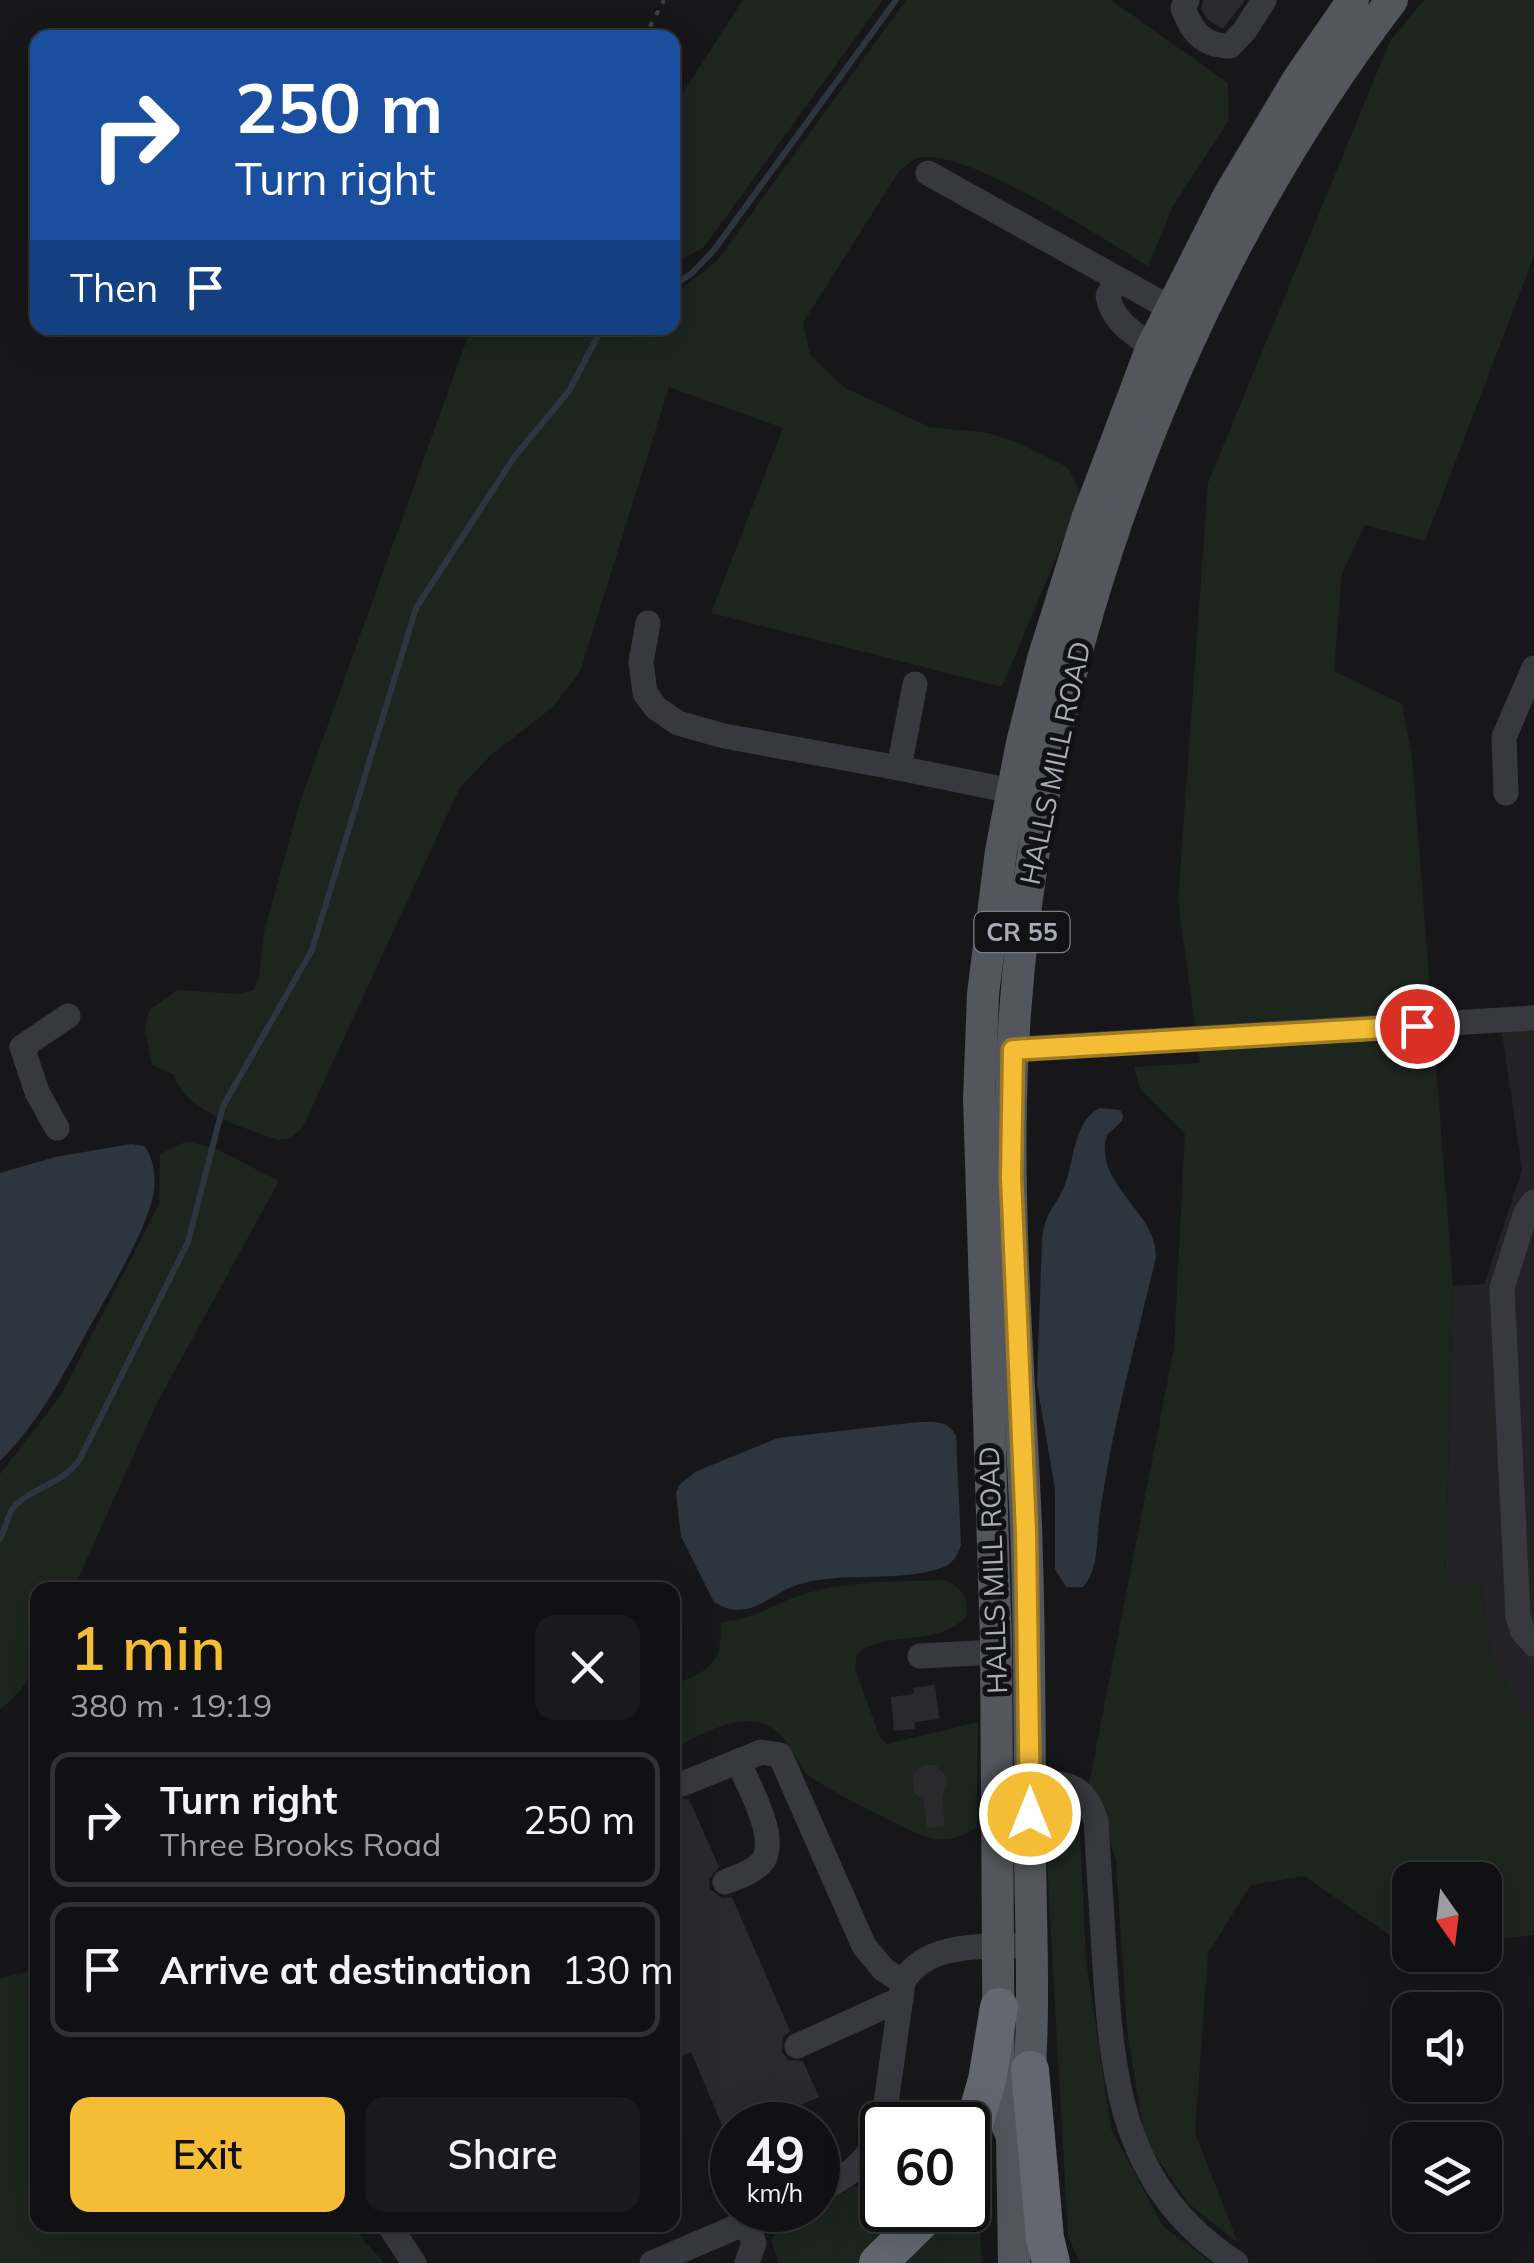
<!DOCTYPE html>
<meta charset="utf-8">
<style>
:root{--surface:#111113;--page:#1a1a1c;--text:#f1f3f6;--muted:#9c9da0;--line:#303133;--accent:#f4bd35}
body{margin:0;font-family:Mulish,sans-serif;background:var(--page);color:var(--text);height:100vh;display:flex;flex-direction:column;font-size:38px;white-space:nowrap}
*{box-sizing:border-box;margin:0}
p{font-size:32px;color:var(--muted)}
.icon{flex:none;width:55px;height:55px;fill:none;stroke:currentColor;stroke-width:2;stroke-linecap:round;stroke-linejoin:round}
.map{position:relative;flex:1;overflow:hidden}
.side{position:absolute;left:30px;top:1582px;width:650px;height:650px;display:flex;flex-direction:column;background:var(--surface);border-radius:20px;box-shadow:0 10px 40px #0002,0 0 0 2px var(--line)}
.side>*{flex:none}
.hud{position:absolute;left:30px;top:30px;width:650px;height:305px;border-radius:20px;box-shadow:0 10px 40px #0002,0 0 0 2px var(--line);background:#1a4fa0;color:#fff;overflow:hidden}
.needle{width:65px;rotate:166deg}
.controls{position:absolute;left:1392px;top:1862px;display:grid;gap:20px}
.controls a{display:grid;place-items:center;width:110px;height:110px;border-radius:20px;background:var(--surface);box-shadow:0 10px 40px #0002,0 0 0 2px var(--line);font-size:50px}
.speed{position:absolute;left:710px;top:2102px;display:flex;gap:20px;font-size:50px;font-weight:700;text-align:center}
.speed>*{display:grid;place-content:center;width:130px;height:130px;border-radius:50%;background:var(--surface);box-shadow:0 10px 40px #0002,0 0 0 2px var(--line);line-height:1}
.speed small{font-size:25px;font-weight:400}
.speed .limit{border:5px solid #111;border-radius:15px;background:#fff;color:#111}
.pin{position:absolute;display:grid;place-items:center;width:85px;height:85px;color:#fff;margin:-42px;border:5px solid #fff;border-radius:50%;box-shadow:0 2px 10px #0007}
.me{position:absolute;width:110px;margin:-55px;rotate:0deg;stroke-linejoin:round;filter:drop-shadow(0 0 8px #0008)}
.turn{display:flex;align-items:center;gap:35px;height:210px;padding:0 40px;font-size:45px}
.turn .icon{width:130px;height:130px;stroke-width:2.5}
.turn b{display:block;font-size:70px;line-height:85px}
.then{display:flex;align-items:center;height:95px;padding:0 40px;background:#0003;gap:20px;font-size:38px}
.round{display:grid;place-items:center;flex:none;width:105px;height:105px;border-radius:20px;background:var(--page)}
.summary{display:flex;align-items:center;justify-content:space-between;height:170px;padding:0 40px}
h1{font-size:60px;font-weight:600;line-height:75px;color:var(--accent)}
.button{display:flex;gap:20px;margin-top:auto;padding:20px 40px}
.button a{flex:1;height:115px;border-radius:20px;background:var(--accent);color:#111;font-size:40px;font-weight:600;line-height:115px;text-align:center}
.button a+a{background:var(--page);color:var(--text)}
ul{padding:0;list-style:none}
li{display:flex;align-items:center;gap:30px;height:135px;margin:0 20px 15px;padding:0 20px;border:5px solid var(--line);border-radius:20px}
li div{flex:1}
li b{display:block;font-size:38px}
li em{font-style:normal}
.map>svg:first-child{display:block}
</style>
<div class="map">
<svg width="1534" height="2263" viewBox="0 0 1534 2263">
<rect width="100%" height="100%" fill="#171719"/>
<polygon fill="#232326" points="1534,1024 1534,1722 1530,1722 1491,1658 1481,1583 1445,1589 1453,1286 1484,1284 1522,1170 1501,1026"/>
<g fill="#1d251f">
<polygon points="743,0 883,0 704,247 673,265 673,108"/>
<path d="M 906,0 L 1111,0 L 1228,83 L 1229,120 L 1173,206 L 1148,266 C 1104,240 965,146 918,158 C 912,160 905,167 899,171 L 803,323 L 810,355 L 845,388 L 930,427 L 989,433 L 1019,443 L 1067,467 L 1082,496 L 1002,687 L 711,613 L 783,428 L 669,387 L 580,672 L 553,707 L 492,754 L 460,787 L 302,1129 L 290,1138 L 278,1140 C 242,1126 187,1114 173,1074 L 152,1065 L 145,1030 L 149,1010 L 178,990 L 239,994 L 254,990 L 259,977 L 264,932 L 300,802 L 471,328 L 672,328 L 673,295 L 717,261 Z"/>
<polygon points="1424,0 1534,0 1534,256 1425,541 1365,525 1342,573 1334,671 1402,704 1412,757 1453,1286 1445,1588 1481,1583 1491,1658 1530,1722 1534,1722 1534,1935 1485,1941 1485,1880 1410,1880 1410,1949 1304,1876 1251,1885 1208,1953 1195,2133 1238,2243 1189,2204 1145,2141 1127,2029 1116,1860 1089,1784 1174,1348 1185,1134 1140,1089 1134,1067 1200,1063 1178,900 1208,483 1390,41"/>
<polygon points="187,1141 218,1150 279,1181 157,1403 73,1590 38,1590 37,1665 19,1692 0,1710 0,1474 61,1395 159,1204 160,1154"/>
<path d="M 946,1580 C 964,1590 968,1598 966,1617 C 933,1649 889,1628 857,1654 L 855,1668 L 880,1738 L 887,1744 L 978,1722 L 977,1827 C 964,1836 951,1841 934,1839 C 917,1836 815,1784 805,1772 C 793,1756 787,1734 767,1725 C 735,1712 700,1736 673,1749 L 672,1686 C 709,1669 723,1666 721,1622 C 759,1619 776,1601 811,1592 C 854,1580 902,1582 946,1580 Z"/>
<polygon points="1044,1809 1080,1831 1086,1961 1111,2129 1163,2226 1212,2263 1080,2263 1068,2236"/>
<polygon points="37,1970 38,2225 351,2225 384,2263 0,2263 0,1978"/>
<polygon points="976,2171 982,2263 896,2263 942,2210 968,2210 968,2181"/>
<path d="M 882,2174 L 882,2210 L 917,2210 L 859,2263 L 779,2263 L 771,2240 C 784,2222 795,2210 818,2210 L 818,2205 Z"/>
</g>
<g fill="#2d353e">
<path d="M 1099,1108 L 1120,1110 L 1123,1115 L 1122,1121 L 1107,1135 C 1092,1184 1157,1211 1156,1257 C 1136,1342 1112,1427 1100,1513 C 1096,1537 1100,1569 1083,1587 L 1066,1587 L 1055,1569 L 1055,1489 L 1037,1384 L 1042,1238 C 1047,1208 1054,1210 1064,1187 C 1075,1161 1072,1124 1099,1108 Z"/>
<path d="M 131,1144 L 144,1146 C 156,1161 157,1186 151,1204 C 139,1243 116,1279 97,1314 C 68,1365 42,1420 0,1461 L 0,1173 L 55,1157 Z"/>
<path d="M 918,1422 C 934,1422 949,1420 956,1436 L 961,1545 C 957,1556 953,1564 941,1568 C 896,1583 846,1571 800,1584 C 768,1594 748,1624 714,1602 L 681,1536 L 676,1493 L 680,1484 L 697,1471 L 778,1438 Z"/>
</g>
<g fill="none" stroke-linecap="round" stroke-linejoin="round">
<g stroke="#2d353e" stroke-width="6">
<polyline points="672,286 691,274 714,250 896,0"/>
<path d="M 0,1539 C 7,1527 7,1511 19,1502 C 39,1486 64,1482 80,1459 L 188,1242 L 223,1106 L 312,950 L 416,608 L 515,456 L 569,391 L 602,328"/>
</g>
</g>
<g fill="#2a2a2d">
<polygon points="1203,0 1245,0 1223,29 1208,20 1201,9"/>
<polygon points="935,1685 939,1719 914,1722 915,1729 894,1731 891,1697 914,1694 913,1688"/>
<polygon points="923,1765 936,1765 948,1779 942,1797 945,1826 927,1828 924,1801 913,1791 914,1773"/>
<polygon points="672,1797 689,1799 719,1867 709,1879 710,1889 722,1898 732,1897 790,2031 783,2037 782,2052 788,2060 803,2061 819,2097 753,2125 722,2125 691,2052 672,2060"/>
</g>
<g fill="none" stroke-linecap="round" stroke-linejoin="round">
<polyline stroke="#3e4045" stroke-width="4" stroke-dasharray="5 8" stroke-linecap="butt" points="644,38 664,0"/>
<g stroke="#38393e" stroke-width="25">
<path d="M 1187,0 L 1183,8 C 1192,32 1203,46 1230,46 L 1245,30 L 1264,0"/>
<polyline points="928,173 1170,308"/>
<path d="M 1117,279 L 1108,296 C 1112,321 1134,333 1152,347"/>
<polyline points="648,623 641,662 645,693 656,708 678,723 724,736 899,768"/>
<polyline points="915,684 899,768 1012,791"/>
<polyline points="1506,793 1504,737 1534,668"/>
<polyline points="1000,1050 1534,1018"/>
<polyline points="57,1128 37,1092 22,1047 68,1016"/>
<polyline points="1534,1202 1526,1212 1502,1288 1518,1616 1523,1632 1534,1644"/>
<polyline points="920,1656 997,1652"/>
<path d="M 1030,1781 C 1066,1784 1084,1782 1096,1821 C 1099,1870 1102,1918 1105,1967 C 1113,2089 1125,2190 1236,2263"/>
<polyline points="682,1784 761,1752 780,1755 864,1946 884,1970 903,1982"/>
<path d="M 725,1882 C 737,1877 751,1873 760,1864 C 782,1843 748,1785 738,1761"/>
<polyline points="797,2046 901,1999"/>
<path d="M 883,2125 L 903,1982 C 924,1944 978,1946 1017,1946"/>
<path d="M 818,2191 C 850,2176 871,2160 882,2125"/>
<polyline points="747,2223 754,2243 747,2263"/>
<polyline points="389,2225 414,2263"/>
<polyline points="652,2263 776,2210"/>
</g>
<g stroke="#54565e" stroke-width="32">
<path d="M 1028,2095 C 1035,2016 1031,1934 1030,1855 C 1030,1745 1030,1636 1026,1526 C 1020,1384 1008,1242 1011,1100 C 1019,715 1159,306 1392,0"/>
<polyline points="1014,2263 1012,2136 999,2108 996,1641 979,1099 983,994 1001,851 1022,743 1043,659 1087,519 1152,347 1229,195 1299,78 1353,0"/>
</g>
<g stroke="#646770" stroke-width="38">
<polyline points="1030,2070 1045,2238 1051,2263"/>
<polyline points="968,2145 987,2080 999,2007"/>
<polyline points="878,2263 932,2210"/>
</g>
</g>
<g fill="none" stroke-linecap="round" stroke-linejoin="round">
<g stroke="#9f7b22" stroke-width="25">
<polyline id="route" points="1030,1814 1026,1532 1011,1177 1013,1050 1417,1026"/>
</g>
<use href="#route" stroke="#f4bd35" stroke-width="18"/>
</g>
<g text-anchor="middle" stroke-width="10" stroke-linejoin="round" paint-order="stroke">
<rect fill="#121214" stroke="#7c7e88" stroke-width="2.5" x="974.5" y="912" width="95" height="40" rx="8"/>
<g font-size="25" font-weight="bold" fill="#a9adb9">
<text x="1022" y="941">CR 55</text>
</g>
<g font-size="28" fill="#a9adb9" stroke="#121214">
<text transform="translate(1055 763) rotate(-78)" y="10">HALLS MILL ROAD</text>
<text transform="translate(993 1570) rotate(-92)" y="10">HALLS MILL ROAD</text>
</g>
</g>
</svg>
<div class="controls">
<a><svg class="needle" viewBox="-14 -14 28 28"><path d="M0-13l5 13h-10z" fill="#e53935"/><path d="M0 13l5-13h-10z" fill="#9c9da0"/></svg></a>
<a><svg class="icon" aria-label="sound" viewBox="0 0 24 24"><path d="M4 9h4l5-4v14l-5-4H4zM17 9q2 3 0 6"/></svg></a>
<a><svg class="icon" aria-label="layers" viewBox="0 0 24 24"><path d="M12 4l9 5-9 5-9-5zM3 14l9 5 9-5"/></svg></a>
</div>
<div class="speed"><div>49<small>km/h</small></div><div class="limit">60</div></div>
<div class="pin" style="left:1417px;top:1026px;background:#d93025"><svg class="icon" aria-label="arrive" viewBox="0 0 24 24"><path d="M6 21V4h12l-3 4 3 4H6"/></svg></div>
<svg class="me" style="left:1030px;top:1814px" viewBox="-20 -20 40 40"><circle r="17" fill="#f4bd35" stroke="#fff" stroke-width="3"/><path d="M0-11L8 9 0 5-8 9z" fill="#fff"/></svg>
<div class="hud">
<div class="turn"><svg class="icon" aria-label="right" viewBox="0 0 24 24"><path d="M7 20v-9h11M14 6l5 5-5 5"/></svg><div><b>250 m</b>Turn right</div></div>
<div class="then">Then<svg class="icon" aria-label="arrive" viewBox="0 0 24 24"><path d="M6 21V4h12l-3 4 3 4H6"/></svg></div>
</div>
<section class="side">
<div class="summary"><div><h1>1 min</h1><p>380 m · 19:19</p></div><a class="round"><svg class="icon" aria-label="close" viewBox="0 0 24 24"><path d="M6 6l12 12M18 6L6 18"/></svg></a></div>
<ul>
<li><svg class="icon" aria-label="right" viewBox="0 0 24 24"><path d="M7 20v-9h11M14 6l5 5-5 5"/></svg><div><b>Turn right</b><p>Three Brooks Road</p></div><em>250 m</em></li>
<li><svg class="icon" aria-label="arrive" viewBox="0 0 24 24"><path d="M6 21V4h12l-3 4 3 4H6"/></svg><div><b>Arrive at destination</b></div><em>130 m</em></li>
</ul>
<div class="button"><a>Exit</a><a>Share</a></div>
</section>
</div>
